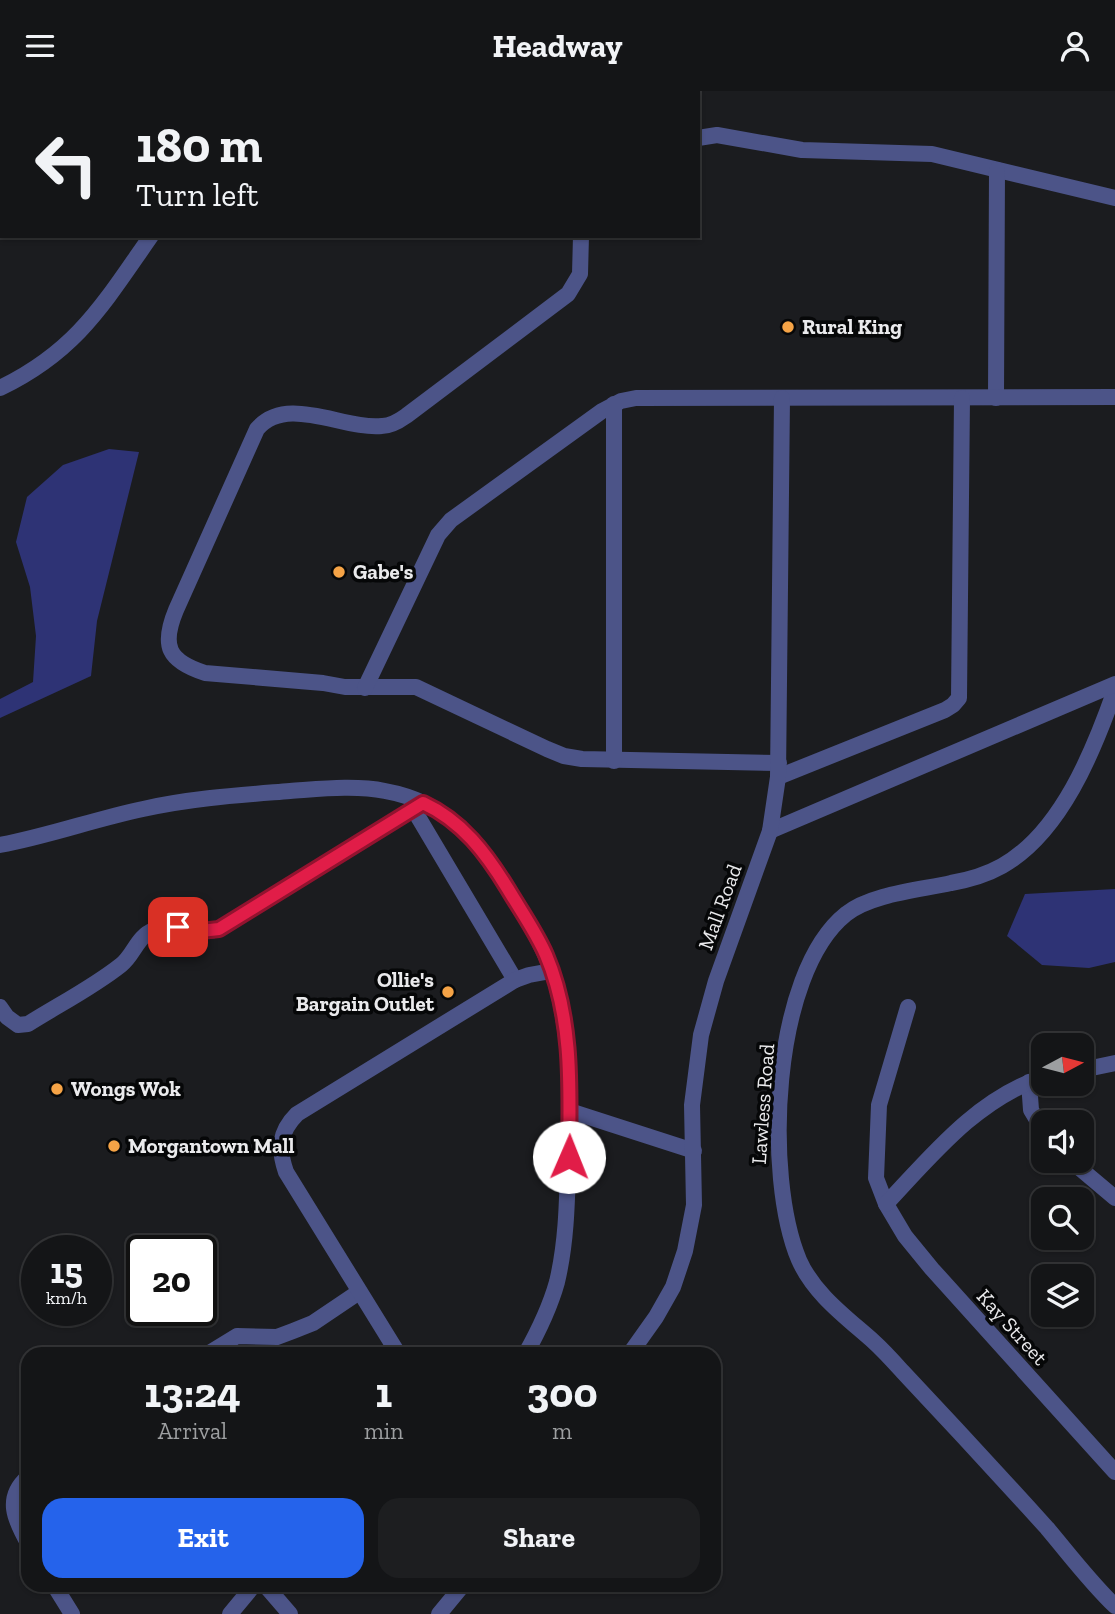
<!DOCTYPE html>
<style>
:root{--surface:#141517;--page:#1d1e20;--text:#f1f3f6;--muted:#9d9fa1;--line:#333436;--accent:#2563eb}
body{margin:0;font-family:"Zilla Slab",serif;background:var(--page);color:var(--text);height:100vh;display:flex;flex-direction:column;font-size:26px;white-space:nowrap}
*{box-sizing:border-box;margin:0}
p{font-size:23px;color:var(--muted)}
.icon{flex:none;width:38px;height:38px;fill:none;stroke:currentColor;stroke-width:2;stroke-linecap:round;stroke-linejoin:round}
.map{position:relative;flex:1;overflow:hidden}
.details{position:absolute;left:21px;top:1256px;width:700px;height:245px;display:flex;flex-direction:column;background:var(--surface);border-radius:21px;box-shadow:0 2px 5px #0004,0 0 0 2px var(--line)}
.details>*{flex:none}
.hud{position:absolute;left:0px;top:0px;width:700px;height:147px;box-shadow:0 2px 5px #0004,0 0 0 2px var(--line);background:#141517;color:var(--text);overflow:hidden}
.needle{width:46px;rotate:83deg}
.fabs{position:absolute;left:1031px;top:942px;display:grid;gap:14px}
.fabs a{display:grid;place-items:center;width:63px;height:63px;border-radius:14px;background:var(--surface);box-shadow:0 2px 5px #0004,0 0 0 2px var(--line);font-size:35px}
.speed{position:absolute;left:21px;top:1144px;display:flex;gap:14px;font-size:35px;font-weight:700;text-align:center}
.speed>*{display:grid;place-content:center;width:91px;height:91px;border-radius:50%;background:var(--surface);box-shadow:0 2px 5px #0004,0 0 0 2px var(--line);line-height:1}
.speed small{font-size:18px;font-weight:400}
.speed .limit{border:4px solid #111;border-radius:10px;background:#fff;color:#111}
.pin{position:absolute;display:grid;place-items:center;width:60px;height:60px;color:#fff;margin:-30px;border-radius:14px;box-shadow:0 4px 10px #0006}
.me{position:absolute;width:77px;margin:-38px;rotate:1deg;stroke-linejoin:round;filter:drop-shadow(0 0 5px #0008)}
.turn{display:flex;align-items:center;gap:24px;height:147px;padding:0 21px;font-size:32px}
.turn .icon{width:91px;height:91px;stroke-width:2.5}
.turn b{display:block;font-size:49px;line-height:60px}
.eta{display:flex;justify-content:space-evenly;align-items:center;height:119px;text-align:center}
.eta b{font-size:42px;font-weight:700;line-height:49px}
.primary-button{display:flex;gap:14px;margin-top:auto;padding:14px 21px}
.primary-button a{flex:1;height:80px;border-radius:21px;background:var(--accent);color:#fff;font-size:28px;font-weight:700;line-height:80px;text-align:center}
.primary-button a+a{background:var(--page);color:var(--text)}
header{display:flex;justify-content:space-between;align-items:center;height:91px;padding:0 21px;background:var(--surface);font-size:32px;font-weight:700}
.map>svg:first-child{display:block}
</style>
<header><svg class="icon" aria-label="menu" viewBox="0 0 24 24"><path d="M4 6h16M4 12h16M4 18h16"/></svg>Headway<svg class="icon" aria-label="person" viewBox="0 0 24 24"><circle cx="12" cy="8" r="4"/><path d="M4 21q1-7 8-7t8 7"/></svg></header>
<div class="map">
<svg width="1115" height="1523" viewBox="0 0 1115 1523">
<rect width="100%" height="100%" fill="#1b1c1f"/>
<g fill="#2e3375">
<polygon points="109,358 139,361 97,530 91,585 0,627 0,608 33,591 36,545 30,496 16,451 27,406 63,374"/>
<polygon points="1115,798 1115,871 1089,877 1042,874 1007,845 1025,803"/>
</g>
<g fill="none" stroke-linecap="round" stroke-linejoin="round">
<g stroke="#4c5488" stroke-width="16">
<polyline points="248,2 250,0"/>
<polyline points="698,47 717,44 802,59 932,63 1115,107"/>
<path d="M 581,145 L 580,183 L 568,203 L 406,325 C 399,330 391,335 382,335 C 343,339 287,303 257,338 L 176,519 C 161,555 168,570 205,582 L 323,592 L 345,596 L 416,596 L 547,658 L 564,665 L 582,668 L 779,672"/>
<path d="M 0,297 C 77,260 104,212 151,145"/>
<polyline points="996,307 997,79"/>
<polyline points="365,597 438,444 451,429 602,320 621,310 636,307 1115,306"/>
<path d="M 1115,599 C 1094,659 1061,742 1002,775 C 986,784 968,789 951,792 C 920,799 871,803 846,823 C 771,883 764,1086 799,1169 C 814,1203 846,1226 873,1250 C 883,1259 893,1270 902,1280 C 951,1332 999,1384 1047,1437 C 1069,1463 1090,1491 1115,1515"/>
<polyline points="614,670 614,313"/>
<polyline points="778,686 945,619 953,614 959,607 962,307"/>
<polyline points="414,719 515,889"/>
<polyline points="770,740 1115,593"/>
<path d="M 0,754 C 49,745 95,728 143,718 C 192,707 241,704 290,700 C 320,698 355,694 385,700 C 446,711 477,748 508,798 C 527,829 548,861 557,897 C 572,956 571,1016 568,1076 C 567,1115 566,1153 557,1191 C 550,1216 538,1241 525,1264"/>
<path d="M 0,916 L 7,926 L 18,934 L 28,933 C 58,914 92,897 121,874 C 134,864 137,845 154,839 C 175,830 198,844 219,838 L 423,712"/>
<polyline points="908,916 879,1014 876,1087 886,1113 905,1145 932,1178 1115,1381"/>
<polyline points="1082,979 1115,972"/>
<polyline points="1029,991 1031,1019 1043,1039"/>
<polyline points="570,1020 694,1060"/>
<polyline points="1070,1069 1115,1107"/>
<path d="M 886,1113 C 932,1064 977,1008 1043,986"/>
<polyline points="206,1264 237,1245 277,1246 293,1240 313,1232 359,1201"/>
<path d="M 399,1264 L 286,1081 C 278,1058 279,1041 297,1023 L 515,889 L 529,884 L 551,880"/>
<polyline points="629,1264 656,1226 673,1196 685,1160 694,1114 692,1014 701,944 716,890 770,740 778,686 782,307"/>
<path d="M 28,1386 C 4,1407 15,1429 28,1452"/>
<polyline points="54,1494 72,1523"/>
<polyline points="265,1494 290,1523"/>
<polyline points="230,1523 254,1494"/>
<polyline points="439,1523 463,1494"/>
</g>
</g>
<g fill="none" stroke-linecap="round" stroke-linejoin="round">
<g stroke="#92132f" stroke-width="18">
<path id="route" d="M 178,836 L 201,840 L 219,838 L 423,712 C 462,730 486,762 508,798 C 521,820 536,841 546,864 C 573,927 570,998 569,1066"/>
</g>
<use href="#route" stroke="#e11d48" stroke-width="12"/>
</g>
<g fill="#f5a346" stroke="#060708" stroke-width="2.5">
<circle cx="788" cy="236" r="7"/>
<circle cx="339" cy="481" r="7"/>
<circle cx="448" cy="901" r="7"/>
<circle cx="57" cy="998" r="7"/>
<circle cx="114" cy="1055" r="7"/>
</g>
<g text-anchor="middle" stroke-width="7" stroke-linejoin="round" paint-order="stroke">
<g font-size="21" font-weight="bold" fill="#eaeaec" stroke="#060708" text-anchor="start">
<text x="802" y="243">Rural King</text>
<text x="353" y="488">Gabe's</text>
<text x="434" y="896" text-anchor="end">Ollie's<tspan x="434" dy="24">Bargain Outlet</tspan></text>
<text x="71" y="1005">Wongs Wok</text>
<text x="128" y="1062">Morgantown Mall</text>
</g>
<g font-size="21" fill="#eaeaec" stroke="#060708">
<text transform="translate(720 816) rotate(-70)" y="7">Mall Road</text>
<text transform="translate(763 1013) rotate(-86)" y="7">Lawless Road</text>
<text transform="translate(1012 1236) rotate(48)" y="7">Kay Street</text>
</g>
</g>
</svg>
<div class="fabs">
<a><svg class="needle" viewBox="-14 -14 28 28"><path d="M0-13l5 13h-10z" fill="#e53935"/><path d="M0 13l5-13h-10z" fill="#9d9fa1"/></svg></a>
<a><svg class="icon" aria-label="sound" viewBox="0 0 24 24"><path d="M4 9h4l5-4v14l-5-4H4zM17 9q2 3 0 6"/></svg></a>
<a><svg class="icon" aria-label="search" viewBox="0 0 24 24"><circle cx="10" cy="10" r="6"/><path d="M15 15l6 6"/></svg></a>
<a><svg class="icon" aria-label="layers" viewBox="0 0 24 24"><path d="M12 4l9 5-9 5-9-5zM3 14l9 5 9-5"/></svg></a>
</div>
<div class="speed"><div>15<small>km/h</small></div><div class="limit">20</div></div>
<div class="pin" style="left:178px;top:836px;background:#d93025"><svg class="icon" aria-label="arrive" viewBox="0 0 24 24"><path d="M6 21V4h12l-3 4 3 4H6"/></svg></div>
<svg class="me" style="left:569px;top:1066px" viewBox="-20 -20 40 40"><circle r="19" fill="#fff"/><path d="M0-13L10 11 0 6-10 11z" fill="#e11d48"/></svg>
<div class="hud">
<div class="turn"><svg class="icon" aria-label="left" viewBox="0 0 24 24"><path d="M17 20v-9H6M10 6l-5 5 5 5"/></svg><div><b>180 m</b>Turn left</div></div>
</div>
<section class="details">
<div class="eta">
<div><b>13:24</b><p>Arrival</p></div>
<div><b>1</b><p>min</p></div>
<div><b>300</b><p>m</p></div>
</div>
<div class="primary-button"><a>Exit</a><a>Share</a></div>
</section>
</div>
